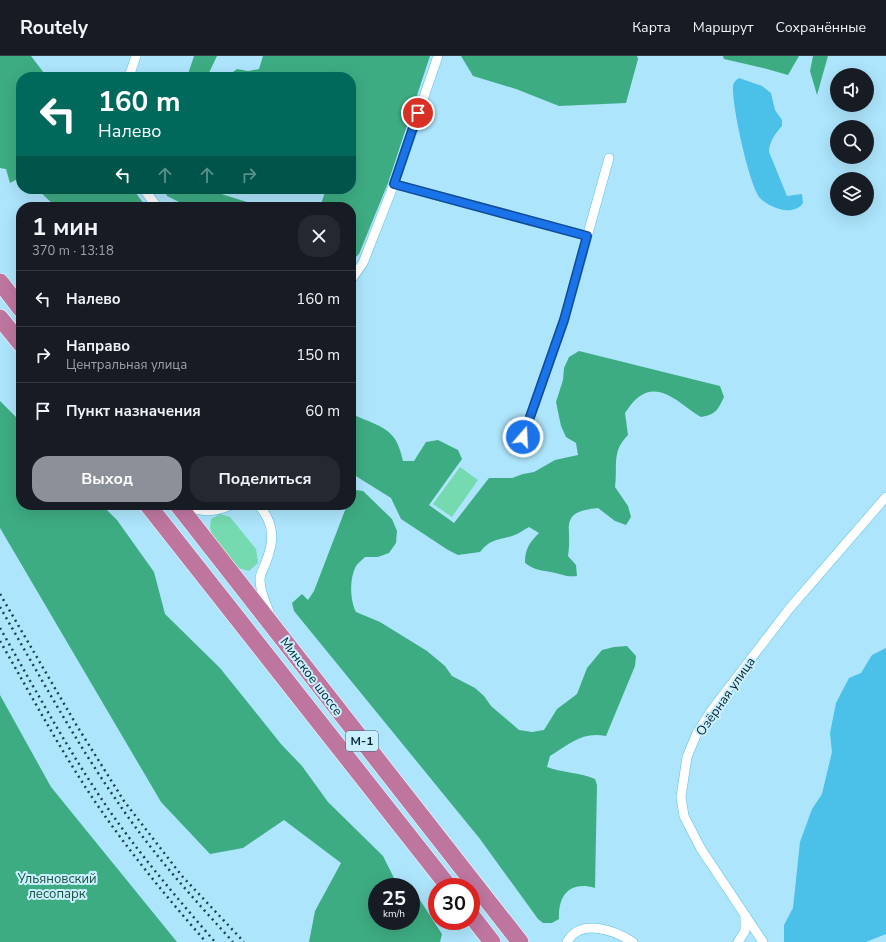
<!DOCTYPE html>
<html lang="ru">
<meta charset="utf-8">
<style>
:root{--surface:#171b24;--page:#242831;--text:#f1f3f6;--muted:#9ea1a6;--line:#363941;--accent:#8c9099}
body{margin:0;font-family:"Nunito Sans",sans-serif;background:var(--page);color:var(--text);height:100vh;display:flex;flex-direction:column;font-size:15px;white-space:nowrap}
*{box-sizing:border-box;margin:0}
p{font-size:13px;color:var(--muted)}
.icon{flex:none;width:22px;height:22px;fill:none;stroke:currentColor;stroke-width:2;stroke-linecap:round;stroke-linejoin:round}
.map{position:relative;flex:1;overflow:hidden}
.panel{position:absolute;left:16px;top:146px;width:340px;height:308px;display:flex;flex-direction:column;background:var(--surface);border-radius:16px;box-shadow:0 4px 16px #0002}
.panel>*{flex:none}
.guide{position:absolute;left:16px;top:16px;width:340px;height:122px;border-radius:16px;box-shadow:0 4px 16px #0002;background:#00695c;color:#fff;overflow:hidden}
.tools{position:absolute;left:830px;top:12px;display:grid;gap:8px}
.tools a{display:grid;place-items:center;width:44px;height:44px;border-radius:50%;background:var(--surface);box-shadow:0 4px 16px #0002;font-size:20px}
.speed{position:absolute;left:368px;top:822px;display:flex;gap:8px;font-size:20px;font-weight:700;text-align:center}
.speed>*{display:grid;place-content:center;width:52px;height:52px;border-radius:50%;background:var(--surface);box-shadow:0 4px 16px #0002;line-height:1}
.speed small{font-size:10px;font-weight:400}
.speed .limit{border:6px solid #d22;background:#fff;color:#111}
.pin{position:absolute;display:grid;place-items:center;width:34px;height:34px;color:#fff;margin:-17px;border:2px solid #fff;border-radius:50%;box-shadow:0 1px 4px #0007}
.me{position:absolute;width:44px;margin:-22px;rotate:19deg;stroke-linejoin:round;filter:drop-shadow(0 0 3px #0008)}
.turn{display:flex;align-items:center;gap:14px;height:84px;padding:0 16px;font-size:18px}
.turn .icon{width:52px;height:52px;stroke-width:2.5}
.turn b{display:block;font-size:28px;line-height:34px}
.lanes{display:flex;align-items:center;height:38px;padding:0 16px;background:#0003;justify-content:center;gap:20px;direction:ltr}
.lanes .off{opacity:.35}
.round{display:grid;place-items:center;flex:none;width:42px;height:42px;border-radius:16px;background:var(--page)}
.headline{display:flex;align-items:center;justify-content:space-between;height:68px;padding:0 16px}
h1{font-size:24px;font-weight:700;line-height:30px}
.primary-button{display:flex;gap:8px;margin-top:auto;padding:8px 16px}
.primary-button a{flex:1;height:46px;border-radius:16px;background:var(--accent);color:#fff;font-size:16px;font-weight:700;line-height:46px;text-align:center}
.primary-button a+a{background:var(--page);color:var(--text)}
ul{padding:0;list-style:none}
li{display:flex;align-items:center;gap:12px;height:56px;padding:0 16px;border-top:1px solid var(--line)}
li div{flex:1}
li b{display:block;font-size:15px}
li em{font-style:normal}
header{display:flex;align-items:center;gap:24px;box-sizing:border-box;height:56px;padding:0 20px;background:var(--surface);border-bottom:1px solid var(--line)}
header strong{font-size:19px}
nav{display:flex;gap:22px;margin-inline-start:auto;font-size:14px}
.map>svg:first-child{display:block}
</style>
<header>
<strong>Routely</strong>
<nav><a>Карта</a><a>Маршрут</a><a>Сохранённые</a></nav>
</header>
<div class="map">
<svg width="886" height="886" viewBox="0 0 886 886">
<rect width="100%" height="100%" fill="#ade5fc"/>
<g fill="#76dab0">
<polygon points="460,411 478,424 452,461 433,448"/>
<polygon points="220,458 230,461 256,493 258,507 249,515 238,512 212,478 210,472 211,463"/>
</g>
<g fill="#3eac83">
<polygon points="0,0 31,0 47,21 21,21 21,121 10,127 6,113 0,112"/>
<polygon points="194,0 217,0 207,21 187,21"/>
<polygon points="263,0 430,0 388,127 359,198 351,206 351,151 320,151 326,133 351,133 351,21 226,21 237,13 248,15 259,13"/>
<polygon points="461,0 637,0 638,3 626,47 559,50 516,33 473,20"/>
<polygon points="723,0 799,0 788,19 767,13 724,3"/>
<polygon points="813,0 828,0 817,39 810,15"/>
<polygon points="37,133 133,133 146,151 56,151"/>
<polygon points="164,133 205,133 263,151 189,151 167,140"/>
<path d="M 579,295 L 720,330 L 724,341 C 718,354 715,359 701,361 C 684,352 662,325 640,340 C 634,344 629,351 625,357 L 628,379 C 611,396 618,410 615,431 L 628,450 L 631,461 L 626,469 L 615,465 L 598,452 C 557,456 573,471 568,500 L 576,509 L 577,520 C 566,521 565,519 555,517 C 543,514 535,515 525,507 C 525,493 529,487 539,477 L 529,471 C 522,475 515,480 508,481 C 494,485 490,484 480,496 L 458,499 L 448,494 L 401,463 L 391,442 L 351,417 L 351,359 L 352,358 C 382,372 396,371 403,405 L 414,405 L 426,386 L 438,384 L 458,394 L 462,403 L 429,449 L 454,467 L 489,422 L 512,422 L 523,418 L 534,416 L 555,404 L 578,399 L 576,387 L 566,381 L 561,370 L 556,346 L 563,324 L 564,312 L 569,301 Z"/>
<polygon points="0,345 21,366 21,449 102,449 117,464 154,516 165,558 220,612 281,688 302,710 328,746 383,800 395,824 405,831 377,831 377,865 411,865 411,835 416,838 442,878 440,886 309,886 315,855 341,807 284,764 243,792 210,798 161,746 0,472"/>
<path d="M 356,434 L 363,435 L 392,463 L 397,475 L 396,487 L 389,497 L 378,501 L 365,501 C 362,504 358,507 356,510 C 349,523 350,544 356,556 L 380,566 L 427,595 L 445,610 L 452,620 L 475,632 L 484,640 L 491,650 L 519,674 L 532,676 L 544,674 L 557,653 L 577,638 L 587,612 L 602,594 L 614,591 L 627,590 L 636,600 L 635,610 L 606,680 C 583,675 569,688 550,700 L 547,711 C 563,717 579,716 595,723 L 597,729 L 595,832 C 571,825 558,838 559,863 L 552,867 L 543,867 L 538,863 L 480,783 L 294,555 L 292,547 L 302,538 L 308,544 L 314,535 L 347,449 L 351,449 L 351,438 Z"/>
<polygon points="0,639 51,731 177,886 0,886"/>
</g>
<g fill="#4bc0e8">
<path d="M 739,22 L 762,30 L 771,37 L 775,54 L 782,64 L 782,70 C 775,78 769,86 769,96 L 787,140 L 802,138 L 803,147 C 799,153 792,155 784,154 C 777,153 765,148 760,142 C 749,129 732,49 733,32 C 733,26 735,25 739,22 Z"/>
<polygon points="886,592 886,878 866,886 784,886 784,869 793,852 800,786 812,753 822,738 832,696 830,677 836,647 849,622 861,617 872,599"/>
</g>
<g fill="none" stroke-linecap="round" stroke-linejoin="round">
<g stroke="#58bfe4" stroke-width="10">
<g id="street">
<polyline points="129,21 136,0"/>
<polyline points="394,128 587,180"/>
<polyline points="144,133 157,151"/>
<polyline points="351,224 363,207 394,128 438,0"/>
<polyline points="523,381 564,264 609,102"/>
<path d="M 186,449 C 201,457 216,456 231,449"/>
<path d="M 259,449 C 274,468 275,483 266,506 C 264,512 260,517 260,524 C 260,535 265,546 269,556"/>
<path d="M 567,886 C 581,861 615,875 633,886"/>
<polyline points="738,886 745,875 745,859"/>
<polyline points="763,886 701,793 684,760 681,741 687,701 697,677 711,655 789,553 886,441"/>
</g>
</g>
<g stroke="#fff" stroke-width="18">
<g id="highway">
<polyline points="0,226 21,253"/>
<polyline points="0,262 21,288"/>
<polyline points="148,449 449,831"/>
<polyline points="178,449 520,886"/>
<polyline points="471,859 492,886"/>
</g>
</g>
<use href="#street" stroke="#fff" stroke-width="9"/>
<use href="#highway" stroke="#be769f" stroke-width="17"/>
<g stroke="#1c424f" stroke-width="2.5" stroke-dasharray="2 4" stroke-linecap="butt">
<polyline points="0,538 77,670 124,745 182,820 244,886"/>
<path d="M 0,551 C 38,617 75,685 119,748 C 153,798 193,842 233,886"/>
<path d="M 0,572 C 35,633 69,696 109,754 C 141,800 178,843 215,886"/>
<path d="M 0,585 C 34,644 66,705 105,760 C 136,804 170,845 206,886"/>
</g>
</g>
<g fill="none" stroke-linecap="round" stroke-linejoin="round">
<g stroke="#114b97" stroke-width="10">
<polyline id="route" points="418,57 394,128 587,180 564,264 523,381"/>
</g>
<use href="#route" stroke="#1a73e8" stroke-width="7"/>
</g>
<g text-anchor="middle" stroke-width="4" stroke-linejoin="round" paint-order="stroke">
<rect fill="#caeffe" stroke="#3f626e" stroke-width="1" x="346" y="675" width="32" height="20" rx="3"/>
<g font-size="12" font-weight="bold" fill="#032530">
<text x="362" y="689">М-1</text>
</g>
<g font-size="13" fill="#032530" stroke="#caeffe">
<text transform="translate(312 620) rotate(53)" y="5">Минское шоссе</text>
<text transform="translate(725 640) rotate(-55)" y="5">Озёрная улица</text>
</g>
<g font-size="13" fill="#16513c" stroke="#caeffe">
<text x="57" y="827">Ульяновский<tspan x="57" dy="15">лесопарк</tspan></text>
</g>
</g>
</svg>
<div class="tools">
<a><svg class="icon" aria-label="sound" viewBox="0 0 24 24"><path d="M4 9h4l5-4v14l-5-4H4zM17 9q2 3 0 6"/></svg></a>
<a><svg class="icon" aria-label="search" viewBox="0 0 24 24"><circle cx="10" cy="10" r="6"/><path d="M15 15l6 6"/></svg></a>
<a><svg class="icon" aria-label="layers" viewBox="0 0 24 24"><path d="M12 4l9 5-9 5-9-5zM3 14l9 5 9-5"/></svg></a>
</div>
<div class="speed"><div>25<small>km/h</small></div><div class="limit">30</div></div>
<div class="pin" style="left:418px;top:57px;background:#d93025"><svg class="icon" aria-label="arrive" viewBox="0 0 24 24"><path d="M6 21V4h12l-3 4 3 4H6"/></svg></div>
<svg class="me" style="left:523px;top:381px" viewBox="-20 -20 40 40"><circle r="17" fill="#1a73e8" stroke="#fff" stroke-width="3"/><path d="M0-11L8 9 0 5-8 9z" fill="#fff"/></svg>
<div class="guide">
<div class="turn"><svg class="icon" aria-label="left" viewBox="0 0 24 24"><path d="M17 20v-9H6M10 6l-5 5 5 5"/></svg><div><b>160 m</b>Налево</div></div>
<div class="lanes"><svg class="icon" aria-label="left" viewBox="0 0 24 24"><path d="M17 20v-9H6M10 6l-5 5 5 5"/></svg><svg class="icon off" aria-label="ahead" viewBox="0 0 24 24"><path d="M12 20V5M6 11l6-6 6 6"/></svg><svg class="icon off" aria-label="ahead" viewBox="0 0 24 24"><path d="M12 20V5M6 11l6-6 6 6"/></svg><svg class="icon off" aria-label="right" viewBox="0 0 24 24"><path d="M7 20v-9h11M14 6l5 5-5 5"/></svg></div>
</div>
<section class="panel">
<div class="headline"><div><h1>1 мин</h1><p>370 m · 13:18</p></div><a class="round"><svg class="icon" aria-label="close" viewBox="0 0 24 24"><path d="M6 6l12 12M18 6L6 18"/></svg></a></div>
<ul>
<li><svg class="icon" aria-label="left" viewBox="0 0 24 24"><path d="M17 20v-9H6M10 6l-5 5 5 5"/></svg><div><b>Налево</b></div><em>160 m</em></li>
<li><svg class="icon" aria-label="right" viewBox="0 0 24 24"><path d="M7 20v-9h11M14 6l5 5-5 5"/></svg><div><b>Направо</b><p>Центральная улица</p></div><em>150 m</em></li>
<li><svg class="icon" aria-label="arrive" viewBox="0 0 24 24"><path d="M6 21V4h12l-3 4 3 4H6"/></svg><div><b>Пункт назначения</b></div><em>60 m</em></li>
</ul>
<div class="primary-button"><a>Выход</a><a>Поделиться</a></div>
</section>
</div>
